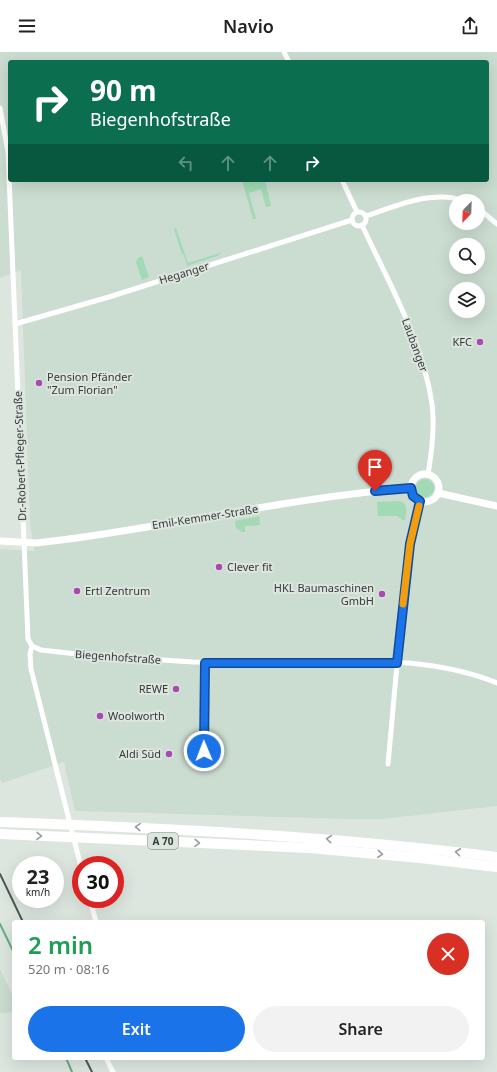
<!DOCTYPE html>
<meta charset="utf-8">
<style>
:root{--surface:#fff;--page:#f2f2f2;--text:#222;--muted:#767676;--accent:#1a73e8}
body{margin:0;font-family:"Noto Sans",sans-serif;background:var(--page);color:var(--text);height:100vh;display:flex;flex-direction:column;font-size:15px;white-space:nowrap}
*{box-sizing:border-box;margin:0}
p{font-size:13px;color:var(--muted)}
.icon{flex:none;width:22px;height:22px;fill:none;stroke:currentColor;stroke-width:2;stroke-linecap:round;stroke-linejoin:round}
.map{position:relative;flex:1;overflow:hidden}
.panel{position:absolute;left:12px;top:868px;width:473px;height:140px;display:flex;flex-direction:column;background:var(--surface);border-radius:4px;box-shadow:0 4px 16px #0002}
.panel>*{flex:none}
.hud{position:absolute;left:8px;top:8px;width:481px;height:122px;border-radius:4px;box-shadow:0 4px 16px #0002;background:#0b6e4f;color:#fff;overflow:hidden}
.needle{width:26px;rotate:203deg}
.tools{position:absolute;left:449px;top:142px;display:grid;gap:8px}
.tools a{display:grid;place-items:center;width:36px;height:36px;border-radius:50%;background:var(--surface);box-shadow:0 4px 16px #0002;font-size:20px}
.speed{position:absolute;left:12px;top:804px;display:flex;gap:8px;font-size:20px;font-weight:700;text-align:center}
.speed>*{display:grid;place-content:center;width:52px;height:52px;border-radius:50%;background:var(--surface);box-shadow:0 4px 16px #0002;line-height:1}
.speed small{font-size:10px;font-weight:400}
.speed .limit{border:6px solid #d22;background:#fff;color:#111}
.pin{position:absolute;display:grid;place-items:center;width:34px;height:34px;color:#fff;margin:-41px -17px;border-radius:50% 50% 50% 0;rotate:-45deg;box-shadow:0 0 4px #0007}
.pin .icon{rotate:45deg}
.me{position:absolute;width:44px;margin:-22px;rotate:359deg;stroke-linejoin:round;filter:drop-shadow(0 0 3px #0008)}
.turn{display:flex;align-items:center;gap:14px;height:84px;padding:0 16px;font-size:18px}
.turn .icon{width:52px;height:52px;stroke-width:2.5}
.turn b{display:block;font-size:28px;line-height:34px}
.lanes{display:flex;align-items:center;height:38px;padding:0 16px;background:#0003;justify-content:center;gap:20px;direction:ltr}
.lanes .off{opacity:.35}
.round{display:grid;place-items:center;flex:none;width:42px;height:42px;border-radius:21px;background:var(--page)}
.head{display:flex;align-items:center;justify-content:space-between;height:68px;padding:0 16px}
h1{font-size:24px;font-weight:600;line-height:30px;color:#1e9e55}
.action{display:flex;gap:8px;margin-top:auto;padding:8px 16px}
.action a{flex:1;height:46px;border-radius:24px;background:var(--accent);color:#fff;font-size:16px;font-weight:600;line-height:46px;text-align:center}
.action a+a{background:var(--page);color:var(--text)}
header{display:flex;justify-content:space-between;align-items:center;height:52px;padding:0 16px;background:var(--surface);font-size:18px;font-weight:600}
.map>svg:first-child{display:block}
</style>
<header><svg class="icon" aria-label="menu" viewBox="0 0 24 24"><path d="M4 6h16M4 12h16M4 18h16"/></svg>Navio<svg class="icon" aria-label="share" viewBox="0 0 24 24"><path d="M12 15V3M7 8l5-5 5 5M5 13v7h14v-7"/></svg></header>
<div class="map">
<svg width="497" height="1020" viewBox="0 0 497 1020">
<rect width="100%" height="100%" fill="#dce6df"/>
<g fill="#cbdcd0" fill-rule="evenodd">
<path d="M 0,0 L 497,0 L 497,754 L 382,767 L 348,767 L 75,759 L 64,710 L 2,731 L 0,727 L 0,497 L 34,499 L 30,470 L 21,218 L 0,226 ZM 10,10 L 487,10 L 487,128 L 10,128 ZM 456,149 L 478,149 L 478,171 L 456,171 ZM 456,193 L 478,193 L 478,215 L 456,215 ZM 456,237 L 478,237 L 478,259 L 456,259 Z"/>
<polygon points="0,917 14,947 14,960 0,961"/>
</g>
<g fill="#a1dab5">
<polygon points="242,128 265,128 271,154 266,155 261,137 249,141 256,167 253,167"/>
<polygon points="176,176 188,211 220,201 220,202 217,204 187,214 184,203 182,202 174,177"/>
<polygon points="142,204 149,225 142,228 136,210 138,206"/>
<circle cx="425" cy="436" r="9"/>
<path d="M 399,449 C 409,451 406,460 405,468 L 403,468 L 397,464 L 378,464 L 377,450 Z"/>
<polygon points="259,464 260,473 245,474 245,480 242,480 236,476 235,469"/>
</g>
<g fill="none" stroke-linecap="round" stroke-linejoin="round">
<g stroke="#69ac83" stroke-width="2">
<polyline points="0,872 14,901"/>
<polyline points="66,1006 72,1020"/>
</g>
<g stroke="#fff" stroke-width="5">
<polyline points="284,0 289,10"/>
<polyline points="0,56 8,100 28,587 32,594 30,602 31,617 81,815"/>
<polyline points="342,128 357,160"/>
<polyline points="478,156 497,172"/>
<circle cx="359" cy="167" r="7"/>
<path d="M 366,164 C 397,154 432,137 465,149"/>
<path d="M 362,173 C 388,230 423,289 432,352 C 435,375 432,399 428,422"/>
<polyline points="15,272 109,245 352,168"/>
<path d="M 32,594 L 41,598 L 86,603 L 193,610 L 409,611 C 440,614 468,619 497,631"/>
<polyline points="204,699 205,611"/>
<path d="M 388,712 C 393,659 397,607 403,554 C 407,519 411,484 421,449"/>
<polyline points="90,847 96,870"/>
<polyline points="106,1006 113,1020"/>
</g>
<g stroke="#fff" stroke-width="7">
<circle cx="425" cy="436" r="14"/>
<polyline points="438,441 497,454"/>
<path d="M 0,489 L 36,491 L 61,488 C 178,473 293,445 411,436"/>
</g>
<g stroke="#fff" stroke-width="10">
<path d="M 0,770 C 166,776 332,784 497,805"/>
<polyline points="0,782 310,796 420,806 497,815"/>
</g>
<g stroke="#525754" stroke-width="2">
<polyline points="0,822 23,870"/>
<polyline points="85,1006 92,1020"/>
</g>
</g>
<defs><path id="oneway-chevron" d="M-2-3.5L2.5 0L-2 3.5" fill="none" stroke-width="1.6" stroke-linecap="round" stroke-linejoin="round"/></defs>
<g stroke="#9a9c9c">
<use href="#oneway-chevron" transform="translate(138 775) rotate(-177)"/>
<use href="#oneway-chevron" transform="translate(39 784) rotate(2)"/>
<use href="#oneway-chevron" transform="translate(329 787) rotate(-175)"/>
<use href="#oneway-chevron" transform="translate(197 791) rotate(3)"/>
<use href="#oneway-chevron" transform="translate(458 800) rotate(-173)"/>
<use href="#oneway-chevron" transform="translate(380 802) rotate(5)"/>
</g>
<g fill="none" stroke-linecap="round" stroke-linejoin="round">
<g stroke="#114b97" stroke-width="10">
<polyline id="route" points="204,699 205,611 397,611 410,492 420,449 413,444 411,436 375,439"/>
</g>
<use href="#route" stroke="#1a73e8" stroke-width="7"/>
<polyline stroke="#f59e0b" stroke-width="7" points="403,552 410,492 419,454"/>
</g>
<g fill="#aa49b0" stroke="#dce6df" stroke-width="1.5">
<circle cx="480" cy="290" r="4"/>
<circle cx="39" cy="331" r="4"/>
<circle cx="219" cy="515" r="4"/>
<circle cx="77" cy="539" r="4"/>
<circle cx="382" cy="542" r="4"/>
<circle cx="176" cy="637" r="4"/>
<circle cx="100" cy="664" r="4"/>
<circle cx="169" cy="702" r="4"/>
</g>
<g text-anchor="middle" stroke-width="4" stroke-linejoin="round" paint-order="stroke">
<rect fill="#dce6df" stroke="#686e6a" stroke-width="1" x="148" y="781" width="30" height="16" rx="3"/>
<g font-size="10" font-weight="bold" fill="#363a38">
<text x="163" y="793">A 70</text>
</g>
<g font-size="11" fill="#363a38" stroke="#dce6df">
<text transform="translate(184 221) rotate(-17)" y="4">Heganger</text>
<text transform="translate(415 293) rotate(70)" y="4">Laubanger</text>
<text transform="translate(20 404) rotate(-92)" y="4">Dr.-Robert-Pfleger-Straße</text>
<text transform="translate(205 465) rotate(-9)" y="4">Emil-Kemmer-Straße</text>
<text transform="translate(118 605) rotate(4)" y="4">Biegenhofstraße</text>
</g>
<g font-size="11" fill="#363a38" stroke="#dce6df" text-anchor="end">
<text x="472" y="294">KFC</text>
<text x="47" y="329" text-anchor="start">Pension Pfänder<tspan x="47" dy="13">"Zum Florian"</tspan></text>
<text x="227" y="519" text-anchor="start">Clever fit</text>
<text x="374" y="540">HKL Baumaschinen<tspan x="374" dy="13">GmbH</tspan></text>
<text x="85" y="543" text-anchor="start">Ertl Zentrum</text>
<text x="168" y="641">REWE</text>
<text x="108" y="668" text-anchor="start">Woolworth</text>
<text x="161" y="706">Aldi Süd</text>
</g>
</g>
</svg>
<div class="tools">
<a><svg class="needle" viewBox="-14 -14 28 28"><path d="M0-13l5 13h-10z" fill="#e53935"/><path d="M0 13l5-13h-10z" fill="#767676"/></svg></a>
<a><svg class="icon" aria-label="search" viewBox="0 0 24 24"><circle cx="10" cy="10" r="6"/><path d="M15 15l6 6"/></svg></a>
<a><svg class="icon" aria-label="layers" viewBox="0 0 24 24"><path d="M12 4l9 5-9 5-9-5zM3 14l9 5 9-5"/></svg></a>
</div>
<div class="speed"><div>23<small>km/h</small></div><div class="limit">30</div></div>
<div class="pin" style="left:375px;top:439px;background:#d93025"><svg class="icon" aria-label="arrive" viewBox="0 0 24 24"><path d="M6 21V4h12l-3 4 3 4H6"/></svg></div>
<svg class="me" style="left:204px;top:699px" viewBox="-20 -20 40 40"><circle r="17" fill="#1a73e8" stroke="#fff" stroke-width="3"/><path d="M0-11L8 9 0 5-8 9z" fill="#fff"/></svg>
<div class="hud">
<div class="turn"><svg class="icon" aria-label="right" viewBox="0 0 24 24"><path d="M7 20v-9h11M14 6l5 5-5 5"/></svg><div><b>90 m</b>Biegenhofstraße</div></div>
<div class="lanes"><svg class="icon off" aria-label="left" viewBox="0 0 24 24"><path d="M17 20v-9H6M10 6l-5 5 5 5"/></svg><svg class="icon off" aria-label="ahead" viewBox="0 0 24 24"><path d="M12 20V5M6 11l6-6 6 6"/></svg><svg class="icon off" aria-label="ahead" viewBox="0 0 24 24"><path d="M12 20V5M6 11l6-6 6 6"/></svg><svg class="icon" aria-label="right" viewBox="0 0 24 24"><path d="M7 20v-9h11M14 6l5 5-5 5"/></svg></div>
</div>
<section class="panel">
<div class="head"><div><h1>2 min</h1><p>520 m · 08:16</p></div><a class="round" style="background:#d93025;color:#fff"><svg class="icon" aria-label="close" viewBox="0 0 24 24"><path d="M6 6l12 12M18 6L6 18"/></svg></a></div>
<div class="action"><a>Exit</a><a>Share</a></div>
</section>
</div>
